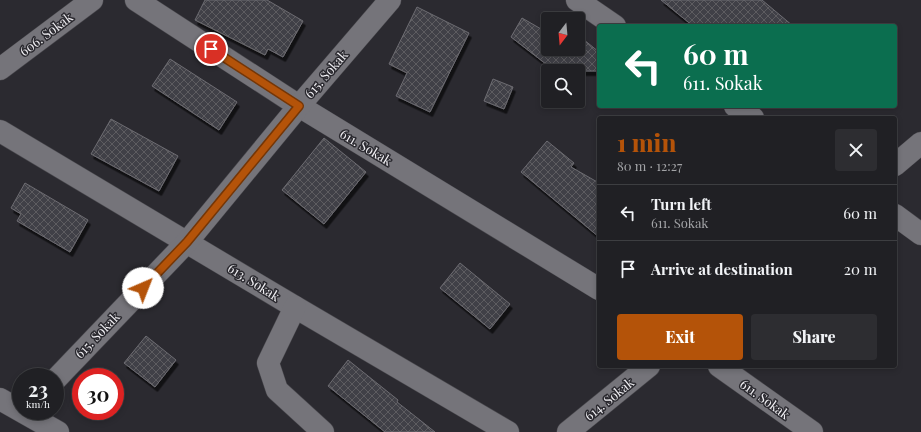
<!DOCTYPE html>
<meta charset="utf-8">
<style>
:root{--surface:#202024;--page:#2d2d31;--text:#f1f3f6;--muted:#a2a3a6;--line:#3d3e41;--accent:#b45309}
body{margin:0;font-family:"Playfair Display",serif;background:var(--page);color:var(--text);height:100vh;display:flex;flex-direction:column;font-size:15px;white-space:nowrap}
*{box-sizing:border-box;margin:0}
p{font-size:13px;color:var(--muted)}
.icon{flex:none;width:22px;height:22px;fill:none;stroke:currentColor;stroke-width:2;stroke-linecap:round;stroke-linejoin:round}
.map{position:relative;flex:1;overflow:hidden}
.side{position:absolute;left:597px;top:116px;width:300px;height:252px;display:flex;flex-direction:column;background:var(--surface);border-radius:4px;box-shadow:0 2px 6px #0003,0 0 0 1px var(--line)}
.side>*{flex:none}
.hud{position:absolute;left:597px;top:24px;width:300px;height:84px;border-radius:4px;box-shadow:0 2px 6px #0003,0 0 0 1px var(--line);background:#0b6e4f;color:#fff;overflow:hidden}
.needle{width:26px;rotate:196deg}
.fabs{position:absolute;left:541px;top:12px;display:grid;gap:8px}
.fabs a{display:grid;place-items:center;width:44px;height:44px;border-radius:4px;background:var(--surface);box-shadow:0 2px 6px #0003,0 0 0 1px var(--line);font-size:20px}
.speed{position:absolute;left:12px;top:368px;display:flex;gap:8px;font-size:20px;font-weight:700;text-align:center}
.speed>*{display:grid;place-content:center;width:52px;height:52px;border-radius:50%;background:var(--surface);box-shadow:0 2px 6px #0003,0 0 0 1px var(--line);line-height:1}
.speed small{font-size:10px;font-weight:400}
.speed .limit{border:6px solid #d22;background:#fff;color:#111}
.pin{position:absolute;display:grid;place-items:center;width:34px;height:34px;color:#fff;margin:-17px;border:2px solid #fff;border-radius:50%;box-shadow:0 1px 4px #0007}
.me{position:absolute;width:44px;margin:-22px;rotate:44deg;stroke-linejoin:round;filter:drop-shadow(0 0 3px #0008)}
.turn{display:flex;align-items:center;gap:14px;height:84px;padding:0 20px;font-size:18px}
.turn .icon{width:52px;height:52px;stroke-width:2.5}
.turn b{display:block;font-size:28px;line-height:34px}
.round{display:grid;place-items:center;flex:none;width:42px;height:42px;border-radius:4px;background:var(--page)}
.head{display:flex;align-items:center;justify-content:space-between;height:68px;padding:0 20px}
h1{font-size:24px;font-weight:800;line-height:30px;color:var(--accent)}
.cta{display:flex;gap:8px;margin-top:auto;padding:8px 20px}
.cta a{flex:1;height:46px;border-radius:4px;background:var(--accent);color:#fff;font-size:16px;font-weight:800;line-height:46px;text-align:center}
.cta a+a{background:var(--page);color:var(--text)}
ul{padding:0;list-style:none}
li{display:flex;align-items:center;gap:12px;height:56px;padding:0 20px;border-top:1px solid var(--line)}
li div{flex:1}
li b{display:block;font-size:15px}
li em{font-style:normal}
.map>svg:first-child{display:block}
</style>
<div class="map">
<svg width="921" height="432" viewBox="0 0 921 432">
<defs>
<pattern id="building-cross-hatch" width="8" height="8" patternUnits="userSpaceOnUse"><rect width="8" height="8" fill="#414046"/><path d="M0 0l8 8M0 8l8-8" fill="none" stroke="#5d5c61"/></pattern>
<filter id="shadow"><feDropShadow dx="2.5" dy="4.5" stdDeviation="0" flood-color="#0009"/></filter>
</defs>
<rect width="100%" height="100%" fill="#2b2a30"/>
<g fill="url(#building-cross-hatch)" stroke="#6d6c72" filter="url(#shadow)">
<polygon points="205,0 267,0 303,21 283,57 268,49 265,55 195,20"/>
<polygon points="661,0 762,0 793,26 693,26"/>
<polygon points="417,7 469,33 430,112 396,96 407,73 389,64"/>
<polygon points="522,18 548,33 548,49 578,49 578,35 599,52 599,71 555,71 511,37"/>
<polygon points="170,59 237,102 219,130 152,86"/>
<polygon points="493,79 513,87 504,109 484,101"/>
<polygon points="111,119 178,156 159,191 91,154"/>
<polygon points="324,138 366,172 324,224 282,190"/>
<polygon points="547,141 574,163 571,167 599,183 599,237 521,172"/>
<polygon points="25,183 88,220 70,252 17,221 21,214 11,208"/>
<polygon points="460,263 510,304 490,329 440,288"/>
<polygon points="146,336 176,360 155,387 124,363"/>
<polygon points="348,360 398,400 397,402 435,432 385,432 328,386"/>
</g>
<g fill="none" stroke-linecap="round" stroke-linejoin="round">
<g stroke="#49484d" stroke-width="23">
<g id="street">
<polyline points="136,0 299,106 599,289"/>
<polyline points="577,0 615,26"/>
<polyline points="735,106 753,118"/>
<polyline points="0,131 295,307 508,432"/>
<polyline points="895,165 921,143"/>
<polyline points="895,215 921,234"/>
<polyline points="295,307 268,363 277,390 323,432"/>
<polyline points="719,366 812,432"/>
<polyline points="55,380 187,242 299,106 390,0"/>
<polyline points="0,399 58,432"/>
<polyline points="568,432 649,366"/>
</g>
</g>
<g stroke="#49484d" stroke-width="23">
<polyline id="secondary" points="0,69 92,0"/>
</g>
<use href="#street" stroke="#75747a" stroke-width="22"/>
<use href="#secondary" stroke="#75747a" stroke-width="22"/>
</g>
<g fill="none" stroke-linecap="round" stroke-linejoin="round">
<g stroke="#753606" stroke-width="10">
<polyline id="route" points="143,288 187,242 299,106 211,49"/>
</g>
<use href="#route" stroke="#b45309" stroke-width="7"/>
</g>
<g text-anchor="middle" stroke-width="3" stroke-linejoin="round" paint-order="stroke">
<g font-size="13" fill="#f0eff3" stroke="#2b2a30">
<text transform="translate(46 34) rotate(-37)" y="5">606. Sokak</text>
<text transform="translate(326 74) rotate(-49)" y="5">615. Sokak</text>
<text transform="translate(366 147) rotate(31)" y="5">611. Sokak</text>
<text transform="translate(254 282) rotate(32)" y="5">613. Sokak</text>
<text transform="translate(97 335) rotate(-46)" y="5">615. Sokak</text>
<text transform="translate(609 399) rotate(-39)" y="5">614. Sokak</text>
<text transform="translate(765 399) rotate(36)" y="5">611. Sokak</text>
</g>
</g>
</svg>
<div class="fabs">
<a><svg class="needle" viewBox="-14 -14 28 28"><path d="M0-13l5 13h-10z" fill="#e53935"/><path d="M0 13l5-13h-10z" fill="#a2a3a6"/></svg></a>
<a><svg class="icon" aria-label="search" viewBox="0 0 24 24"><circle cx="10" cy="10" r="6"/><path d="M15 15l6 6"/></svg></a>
</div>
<div class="speed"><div>23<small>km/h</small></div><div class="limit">30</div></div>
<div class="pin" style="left:211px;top:49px;background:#d93025"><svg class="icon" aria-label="arrive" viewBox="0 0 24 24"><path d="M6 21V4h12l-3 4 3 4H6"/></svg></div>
<svg class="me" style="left:143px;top:288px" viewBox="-20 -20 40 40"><circle r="19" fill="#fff"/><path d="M0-13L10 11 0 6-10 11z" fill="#b45309"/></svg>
<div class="hud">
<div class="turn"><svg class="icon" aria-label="left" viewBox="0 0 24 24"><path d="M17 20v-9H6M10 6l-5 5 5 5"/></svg><div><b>60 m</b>611. Sokak</div></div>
</div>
<section class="side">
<div class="head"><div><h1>1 min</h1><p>80 m · 12:27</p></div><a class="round"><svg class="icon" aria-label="close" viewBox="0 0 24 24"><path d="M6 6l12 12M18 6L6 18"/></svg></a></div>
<ul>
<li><svg class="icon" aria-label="left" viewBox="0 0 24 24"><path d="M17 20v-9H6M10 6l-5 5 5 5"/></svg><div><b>Turn left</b><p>611. Sokak</p></div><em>60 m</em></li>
<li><svg class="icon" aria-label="arrive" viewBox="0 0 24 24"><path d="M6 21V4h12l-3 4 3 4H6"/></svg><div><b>Arrive at destination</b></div><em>20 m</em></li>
</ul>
<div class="cta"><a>Exit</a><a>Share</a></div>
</section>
</div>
